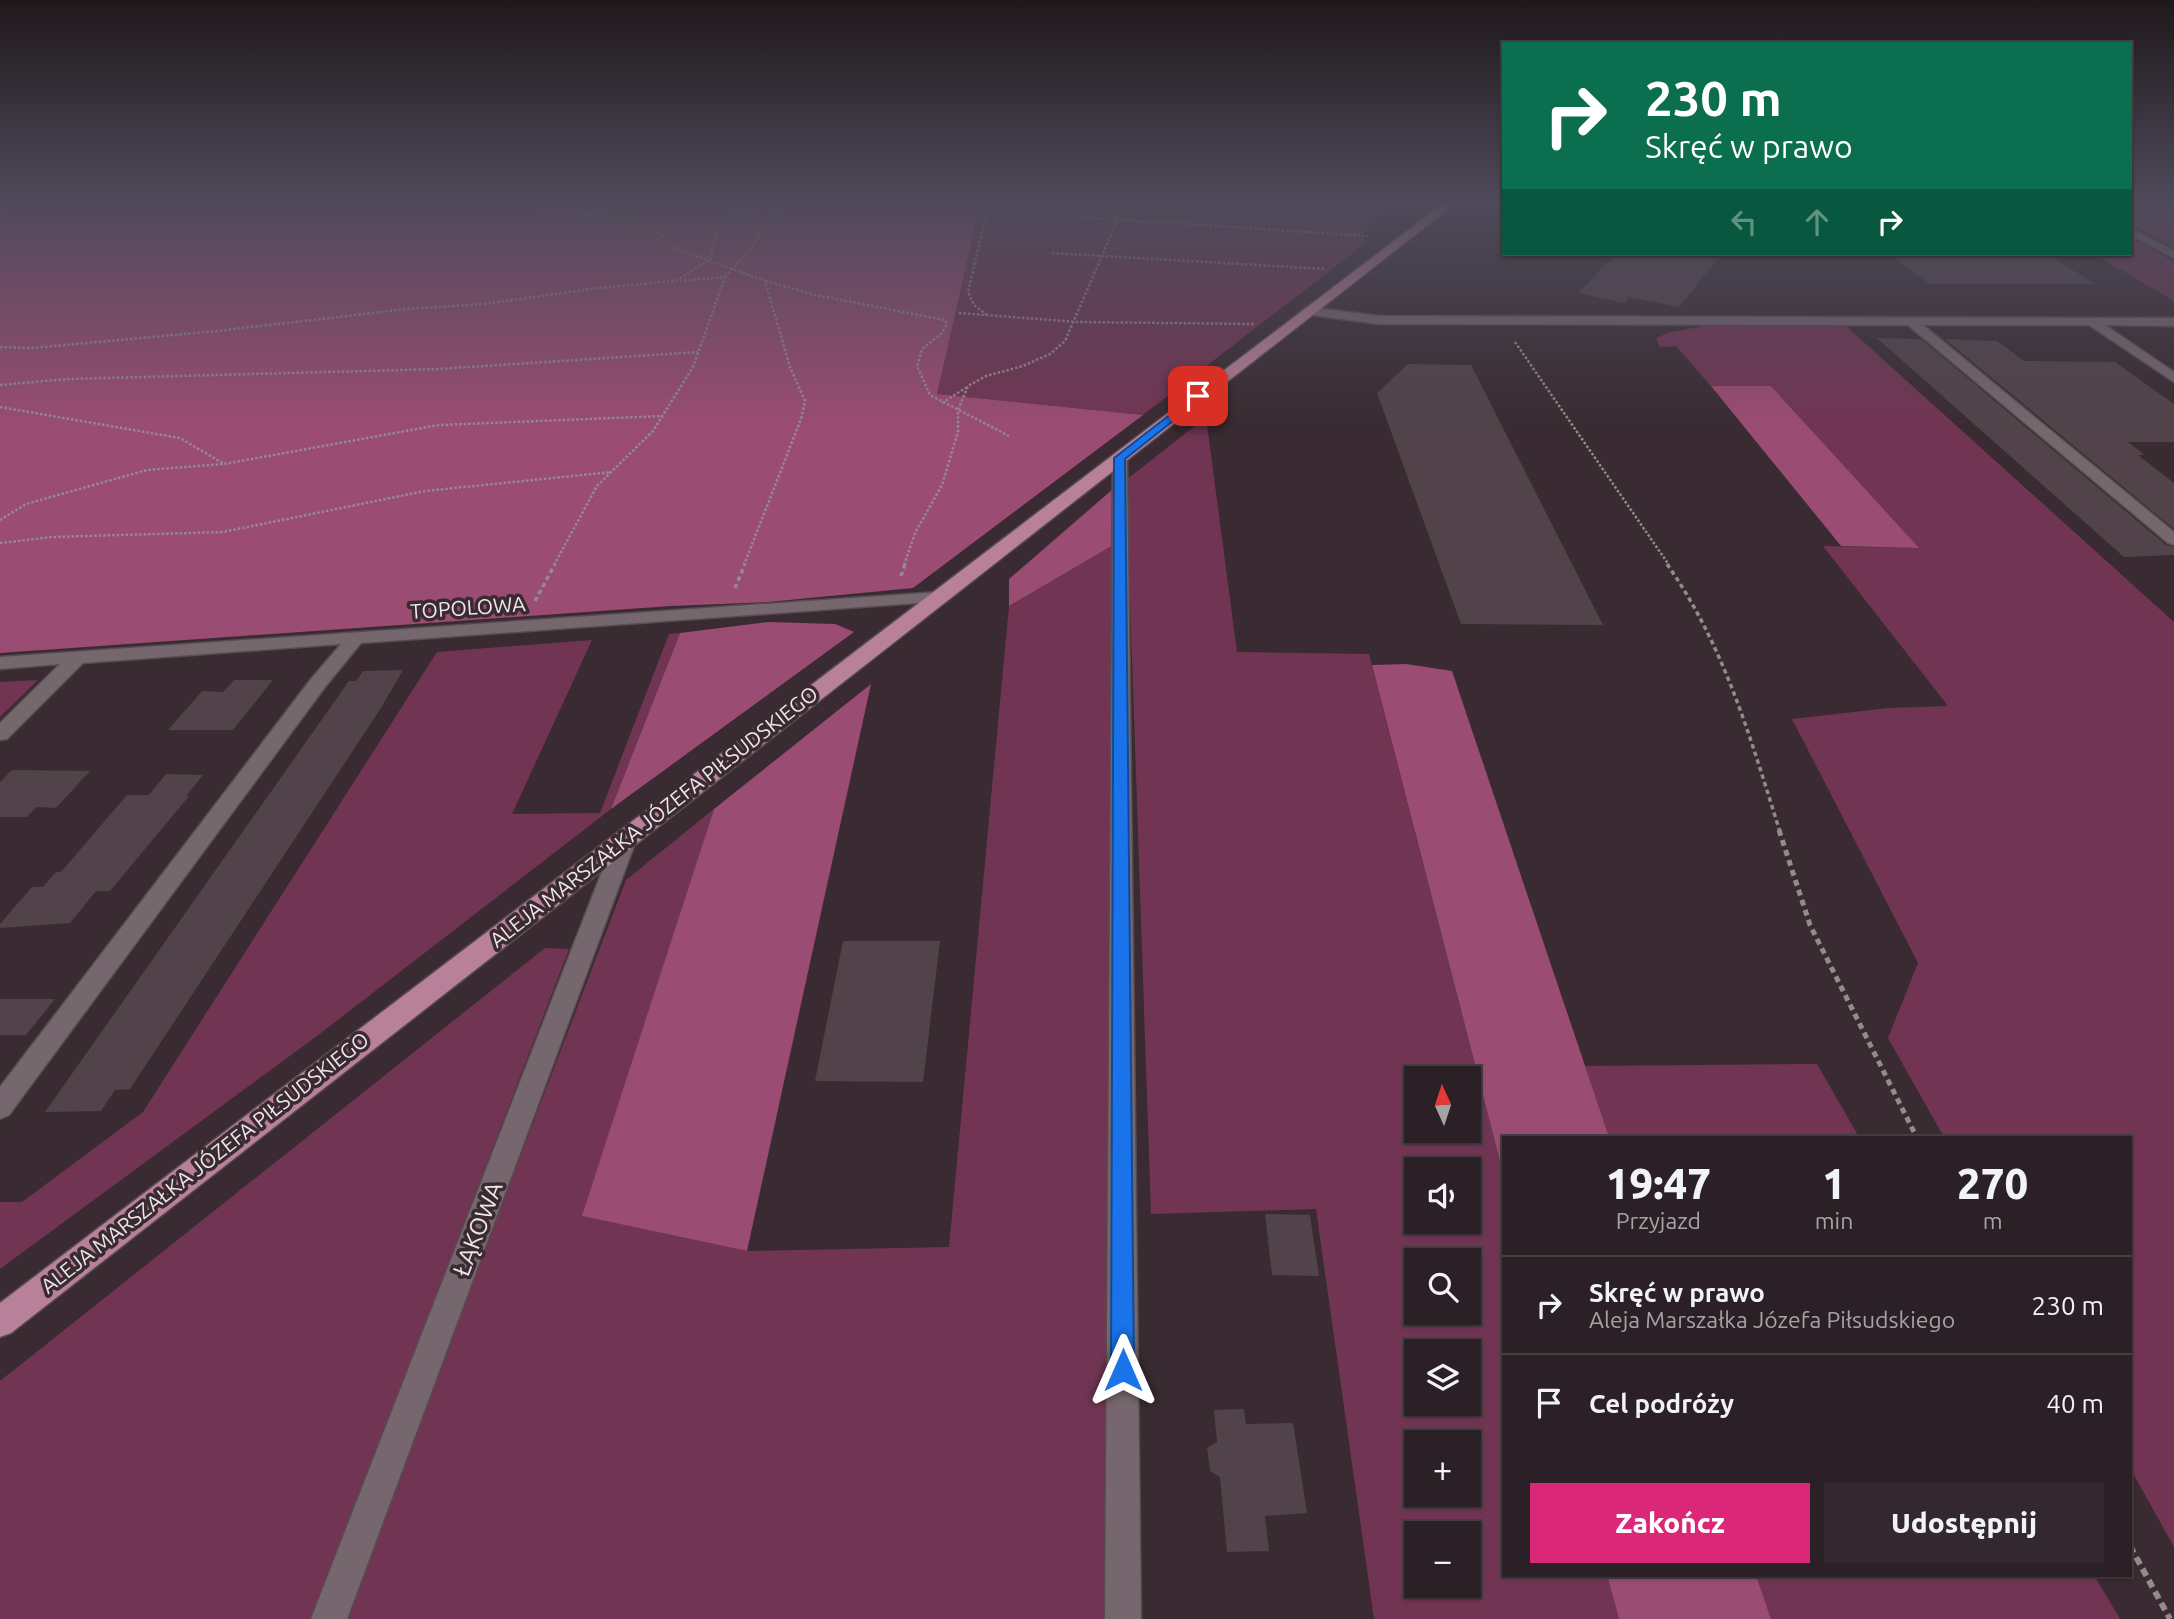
<!DOCTYPE html>
<html lang="pl">
<meta charset="utf-8">
<style>
:root{--surface:#2b2025;--page:#33282d;--text:#f1f3f6;--muted:#a6a3a7;--line:#473e42;--accent:#db2777}
body{margin:0;font-family:Ubuntu,sans-serif;background:var(--page);color:var(--text);height:100vh;display:flex;flex-direction:column;font-size:26px;white-space:nowrap}
*{box-sizing:border-box;margin:0}
p{font-size:23px;color:var(--muted)}
.icon{flex:none;width:38px;height:38px;fill:none;stroke:currentColor;stroke-width:2;stroke-linecap:round;stroke-linejoin:round}
.map{position:relative;flex:1;overflow:hidden}
.drawer{position:absolute;left:1502px;top:1136px;width:630px;height:441px;display:flex;flex-direction:column;background:var(--surface);border-radius:0px;box-shadow:0 2px 5px #0004,0 0 0 2px var(--line)}
.drawer>*{flex:none}
.banner{position:absolute;left:1502px;top:42px;width:630px;height:214px;border-radius:0px;box-shadow:0 2px 5px #0004,0 0 0 2px var(--line);background:#0b6e4f;color:#fff;overflow:hidden}
.needle{width:46px;rotate:357deg}
.fabs{position:absolute;left:1404px;top:1066px;display:grid;gap:14px}
.fabs a{display:grid;place-items:center;width:77px;height:77px;border-radius:0px;background:var(--surface);box-shadow:0 2px 5px #0004,0 0 0 2px var(--line);font-size:35px}
.pin{position:absolute;display:grid;place-items:center;width:60px;height:60px;color:#fff;margin:-30px;border-radius:14px;box-shadow:0 4px 10px #0006}
.me{position:absolute;width:77px;margin:-38px;rotate:0deg;stroke-linejoin:round;filter:drop-shadow(0 0 5px #0008)}
.turn{display:flex;align-items:center;gap:24px;height:147px;padding:0 28px;font-size:32px}
.turn .icon{width:91px;height:91px;stroke-width:2.5}
.turn b{display:block;font-size:49px;line-height:60px}
.lanes{display:flex;align-items:center;height:66px;padding:0 28px;background:#0003;justify-content:center;gap:35px;direction:ltr}
.lanes .off{opacity:.35}
.eta{display:flex;justify-content:space-evenly;align-items:center;height:119px;text-align:center}
.eta b{font-size:42px;font-weight:800;line-height:49px}
.cta{display:flex;gap:14px;margin-top:auto;padding:14px 28px}
.cta a{flex:1;height:80px;border-radius:0px;background:var(--accent);color:#fff;font-size:28px;font-weight:800;line-height:80px;text-align:center}
.cta a+a{background:var(--page);color:var(--text)}
ul{padding:0;list-style:none}
li{display:flex;align-items:center;gap:21px;height:98px;padding:0 28px;border-top:2px solid var(--line)}
li div{flex:1}
li b{display:block;font-size:26px}
li em{font-style:normal}
.map>svg:first-child{display:block}
</style>
<div class="map">
<svg width="2174" height="1619" viewBox="0 0 2174 1619">
<rect width="100%" height="100%" fill="#392b31"/>
<g fill="#713553" fill-rule="evenodd">
<polygon points="981,199 1333,199 1391,204 1360,236 1367,242 1143,415 936,394"/>
<polygon points="2130,199 2174,199 2155,201 2174,211 2174,248 2130,223"/>
<polygon points="2130,237 2174,262 2174,301 2094,254 2130,254"/>
<polygon points="1716,324 1846,326 2174,622 2174,1547 2130,1468 2130,1138 1944,1137 1888,1038 1918,963 1792,719 1889,708 1948,706 1823,546 1918,548 1771,386 1711,386 1676,346 1660,347 1656,338 1670,332"/>
<path d="M 1206,417 L 1237,652 L 1369,654 L 1503,1173 L 1503,1575 L 1607,1575 L 1619,1619 L 1374,1619 L 1316,1209 L 1151,1214 L 1126,480 ZM 1416,1078 L 1468,1078 L 1468,1130 L 1416,1130 ZM 1416,1169 L 1468,1169 L 1468,1222 L 1416,1222 ZM 1416,1260 L 1468,1260 L 1468,1312 L 1416,1312 ZM 1416,1351 L 1468,1351 L 1468,1404 L 1416,1404 ZM 1416,1442 L 1468,1442 L 1468,1494 L 1416,1494 ZM 1416,1533 L 1468,1533 L 1468,1586 L 1416,1586 Z"/>
<polygon points="1115,544 1110,1619 343,1619 626,880 714,809 583,1216 747,1251 949,1247 1009,606"/>
<polygon points="680,633 611,809 317,1036 0,1269 0,1202 22,1202 143,1112 437,652 592,640 512,814 600,813 669,634"/>
<polygon points="38,680 0,717 0,682"/>
<polygon points="545,948 569,949 312,1619 0,1619 0,1381"/>
<polygon points="1817,1064 1859,1137 1609,1137 1585,1066"/>
<polygon points="1756,1575 2094,1575 2120,1619 1771,1619"/>
</g>
<g fill="#9a4c72">
<polygon points="0,199 981,199 937,394 1143,415 913,588 768,602 671,606 0,653"/>
<polygon points="1711,386 1771,386 1919,548 1841,546"/>
<polygon points="1113,489 1115,544 1009,606 1009,579"/>
<polygon points="769,622 835,624 854,632 611,809 680,633"/>
<polygon points="1406,664 1452,671 1609,1137 1503,1138 1503,1173 1372,665"/>
<polygon points="871,684 747,1251 582,1216 714,809"/>
<polygon points="1607,1575 1756,1575 1771,1619 1619,1619"/>
</g>
<g fill="#514349">
<polygon points="1616,254 1722,254 1679,307 1629,297 1624,303 1578,293"/>
<polygon points="1889,254 2047,254 2095,284 1930,284"/>
<polygon points="1877,338 1921,339 2166,545 2174,547 2174,555 2124,557"/>
<polygon points="1945,339 1997,341 2024,361 2115,362 2174,404 2174,442 2128,442 2145,455 2138,455 2174,483 2174,529"/>
<polygon points="1408,364 1471,365 1603,625 1461,624 1377,393"/>
<polygon points="403,670 381,708 130,1089 115,1090 101,1111 45,1112 349,681 356,681 363,671"/>
<polygon points="234,680 273,680 233,730 168,730 202,691 223,692"/>
<polygon points="12,770 90,771 56,808 36,807 27,817 0,817 0,782"/>
<polygon points="166,774 203,775 186,796 189,796 110,891 96,891 70,923 0,928 0,924 32,887 43,887 56,872 61,872 127,795 149,795"/>
<polygon points="843,941 940,941 923,1082 815,1081"/>
<polygon points="0,999 55,999 26,1035 0,1035"/>
<polygon points="1265,1214 1310,1215 1319,1276 1272,1275"/>
<polygon points="1244,1409 1246,1424 1293,1423 1307,1513 1265,1516 1269,1551 1227,1552 1220,1477 1210,1471 1207,1448 1217,1442 1214,1410"/>
</g>
<g fill="none" stroke-linecap="round" stroke-linejoin="round">
<g stroke="#564b4f" stroke-width="3">
<g id="minor">
<polygon points="2130,228 2174,251 2174,258 2130,235"/>
<polygon points="1307,307 1379,316 2174,318 2174,326 2105,325 2174,372 2174,382 2089,325 1923,325 2174,532 2174,545 2168,543 1908,325 1379,324 1303,314 1301,311"/>
<polygon points="1120,454 1127,458 1141,1619 1105,1619 1113,458"/>
<polygon points="939,592 948,597 945,601 361,643 325,687 9,1115 0,1119 0,1087 311,679 341,644 83,663 7,739 0,740 0,723 60,664 0,669 0,657"/>
<polygon points="626,830 634,833 637,838 347,1619 311,1619 615,838 618,833"/>
</g>
</g>
<g stroke="#564b4f" stroke-width="3">
<polygon id="major" points="1449,199 1461,199 11,1333 0,1337 0,1303"/>
</g>
<g stroke="#958a8e" stroke-width="2.5" stroke-dasharray="2.5 2" stroke-linecap="butt">
<polyline points="487,199 627,221 657,231 674,248 765,281 790,367 805,401 801,419 744,565"/>
<polyline points="1316,199 1406,208"/>
<polyline points="0,207 66,199"/>
<polyline points="985,211 1368,236"/>
<polyline points="1052,253 1325,269"/>
<polyline points="725,277 751,248 781,200 785,199"/>
<polyline points="766,281 815,295 945,320 947,324 941,334 922,349 917,366 930,395 1009,436"/>
<polyline points="959,313 1078,322 1255,324"/>
<polyline points="987,315 974,305 968,292 990,199"/>
<polyline points="1515,342 1669,565"/>
<polyline points="0,347 33,348 217,331 407,309 484,304 598,288 675,281 710,260 716,231 722,222 776,199"/>
<polyline points="0,385 68,379 439,369 698,352"/>
<polyline points="942,403 967,387"/>
<polyline points="0,407 180,438 224,464 439,425 663,416"/>
<polyline points="0,520 26,504 147,470 224,464"/>
<polyline points="0,543 52,537 223,532 425,491 612,472"/>
<polyline points="554,565 597,486 653,431 693,367 725,277 680,281"/>
<polyline points="904,565 915,533 942,485 958,432 958,410 968,386 986,376 1023,366 1050,354 1065,341 1118,219"/>
</g>
<g stroke="#958a8e" stroke-width="3.5" stroke-dasharray="4.5 3.5" stroke-linecap="butt">
<path d="M 1667,564 C 1725,647 1750,737 1780,832"/>
<polyline points="901,576 905,564"/>
<polyline points="735,588 745,564"/>
<polyline points="535,601 555,564"/>
</g>
<polyline stroke="#958a8e" stroke-width="5" stroke-dasharray="6 4.5" stroke-linecap="butt" points="1779,830 1810,925 1917,1138"/>
<polyline stroke="#958a8e" stroke-width="6" stroke-dasharray="8 5" stroke-linecap="butt" points="2130,1546 2170,1619"/>
<use href="#minor" fill="#76666d" fill-rule="evenodd"/>
<use href="#major" fill="#b98099" fill-rule="evenodd"/>
</g>
<linearGradient id="sky" x2="0" y2="1"><stop stop-color="#1f181b"/><stop offset="0.47" stop-color="#4e4a5a"/><stop offset="1" stop-color="#4e4a5a" stop-opacity="0"/></linearGradient>
<rect width="2174" height="426" fill="url(#sky)"/>
<polygon fill="#1a73e8" stroke="#114b97" stroke-width="2" points="1198,393 1204,396 1202,398 1125,459 1134,1370 1131,1378 1123,1382 1114,1378 1111,1370 1114,458"/>
<g text-anchor="middle" stroke-width="7" stroke-linejoin="round" paint-order="stroke">
<g font-size="21" fill="#efe6e9" stroke="#392b31">
<text transform="translate(468 608) rotate(-4)" y="7">TOPOLOWA</text>
<text transform="translate(654 817) rotate(-38)" y="7">ALEJA MARSZAŁKA JÓZEFA PIŁSUDSKIEGO</text>
<text transform="translate(205 1163) rotate(-38)" y="7">ALEJA MARSZAŁKA JÓZEFA PIŁSUDSKIEGO</text>
</g>
<g font-size="24" fill="#efe6e9" stroke="#392b31">
<text transform="translate(478 1229) rotate(-69)" y="8">ŁĄKOWA</text>
</g>
</g>
</svg>
<div class="fabs">
<a><svg class="needle" viewBox="-14 -14 28 28"><path d="M0-13l5 13h-10z" fill="#e53935"/><path d="M0 13l5-13h-10z" fill="#a6a3a7"/></svg></a>
<a><svg class="icon" aria-label="sound" viewBox="0 0 24 24"><path d="M4 9h4l5-4v14l-5-4H4zM17 9q2 3 0 6"/></svg></a>
<a><svg class="icon" aria-label="search" viewBox="0 0 24 24"><circle cx="10" cy="10" r="6"/><path d="M15 15l6 6"/></svg></a>
<a><svg class="icon" aria-label="layers" viewBox="0 0 24 24"><path d="M12 4l9 5-9 5-9-5zM3 14l9 5 9-5"/></svg></a>
<a>+</a>
<a>−</a>
</div>
<div class="pin" style="left:1198px;top:396px;background:#d93025"><svg class="icon" aria-label="arrive" viewBox="0 0 24 24"><path d="M6 21V4h12l-3 4 3 4H6"/></svg></div>
<svg class="me" style="left:1123px;top:1370px" viewBox="-20 -20 40 40"><path d="M0-17L14 15 0 8-14 15z" fill="#1a73e8" stroke="#fff" stroke-width="4"/></svg>
<div class="banner">
<div class="turn"><svg class="icon" aria-label="right" viewBox="0 0 24 24"><path d="M7 20v-9h11M14 6l5 5-5 5"/></svg><div><b>230 m</b>Skręć w prawo</div></div>
<div class="lanes"><svg class="icon off" aria-label="left" viewBox="0 0 24 24"><path d="M17 20v-9H6M10 6l-5 5 5 5"/></svg><svg class="icon off" aria-label="ahead" viewBox="0 0 24 24"><path d="M12 20V5M6 11l6-6 6 6"/></svg><svg class="icon" aria-label="right" viewBox="0 0 24 24"><path d="M7 20v-9h11M14 6l5 5-5 5"/></svg></div>
</div>
<section class="drawer">
<div class="eta">
<div><b>19:47</b><p>Przyjazd</p></div>
<div><b>1</b><p>min</p></div>
<div><b>270</b><p>m</p></div>
</div>
<ul>
<li><svg class="icon" aria-label="right" viewBox="0 0 24 24"><path d="M7 20v-9h11M14 6l5 5-5 5"/></svg><div><b>Skręć w prawo</b><p>Aleja Marszałka Józefa Piłsudskiego</p></div><em>230 m</em></li>
<li><svg class="icon" aria-label="arrive" viewBox="0 0 24 24"><path d="M6 21V4h12l-3 4 3 4H6"/></svg><div><b>Cel podróży</b></div><em>40 m</em></li>
</ul>
<div class="cta"><a>Zakończ</a><a>Udostępnij</a></div>
</section>
</div>
